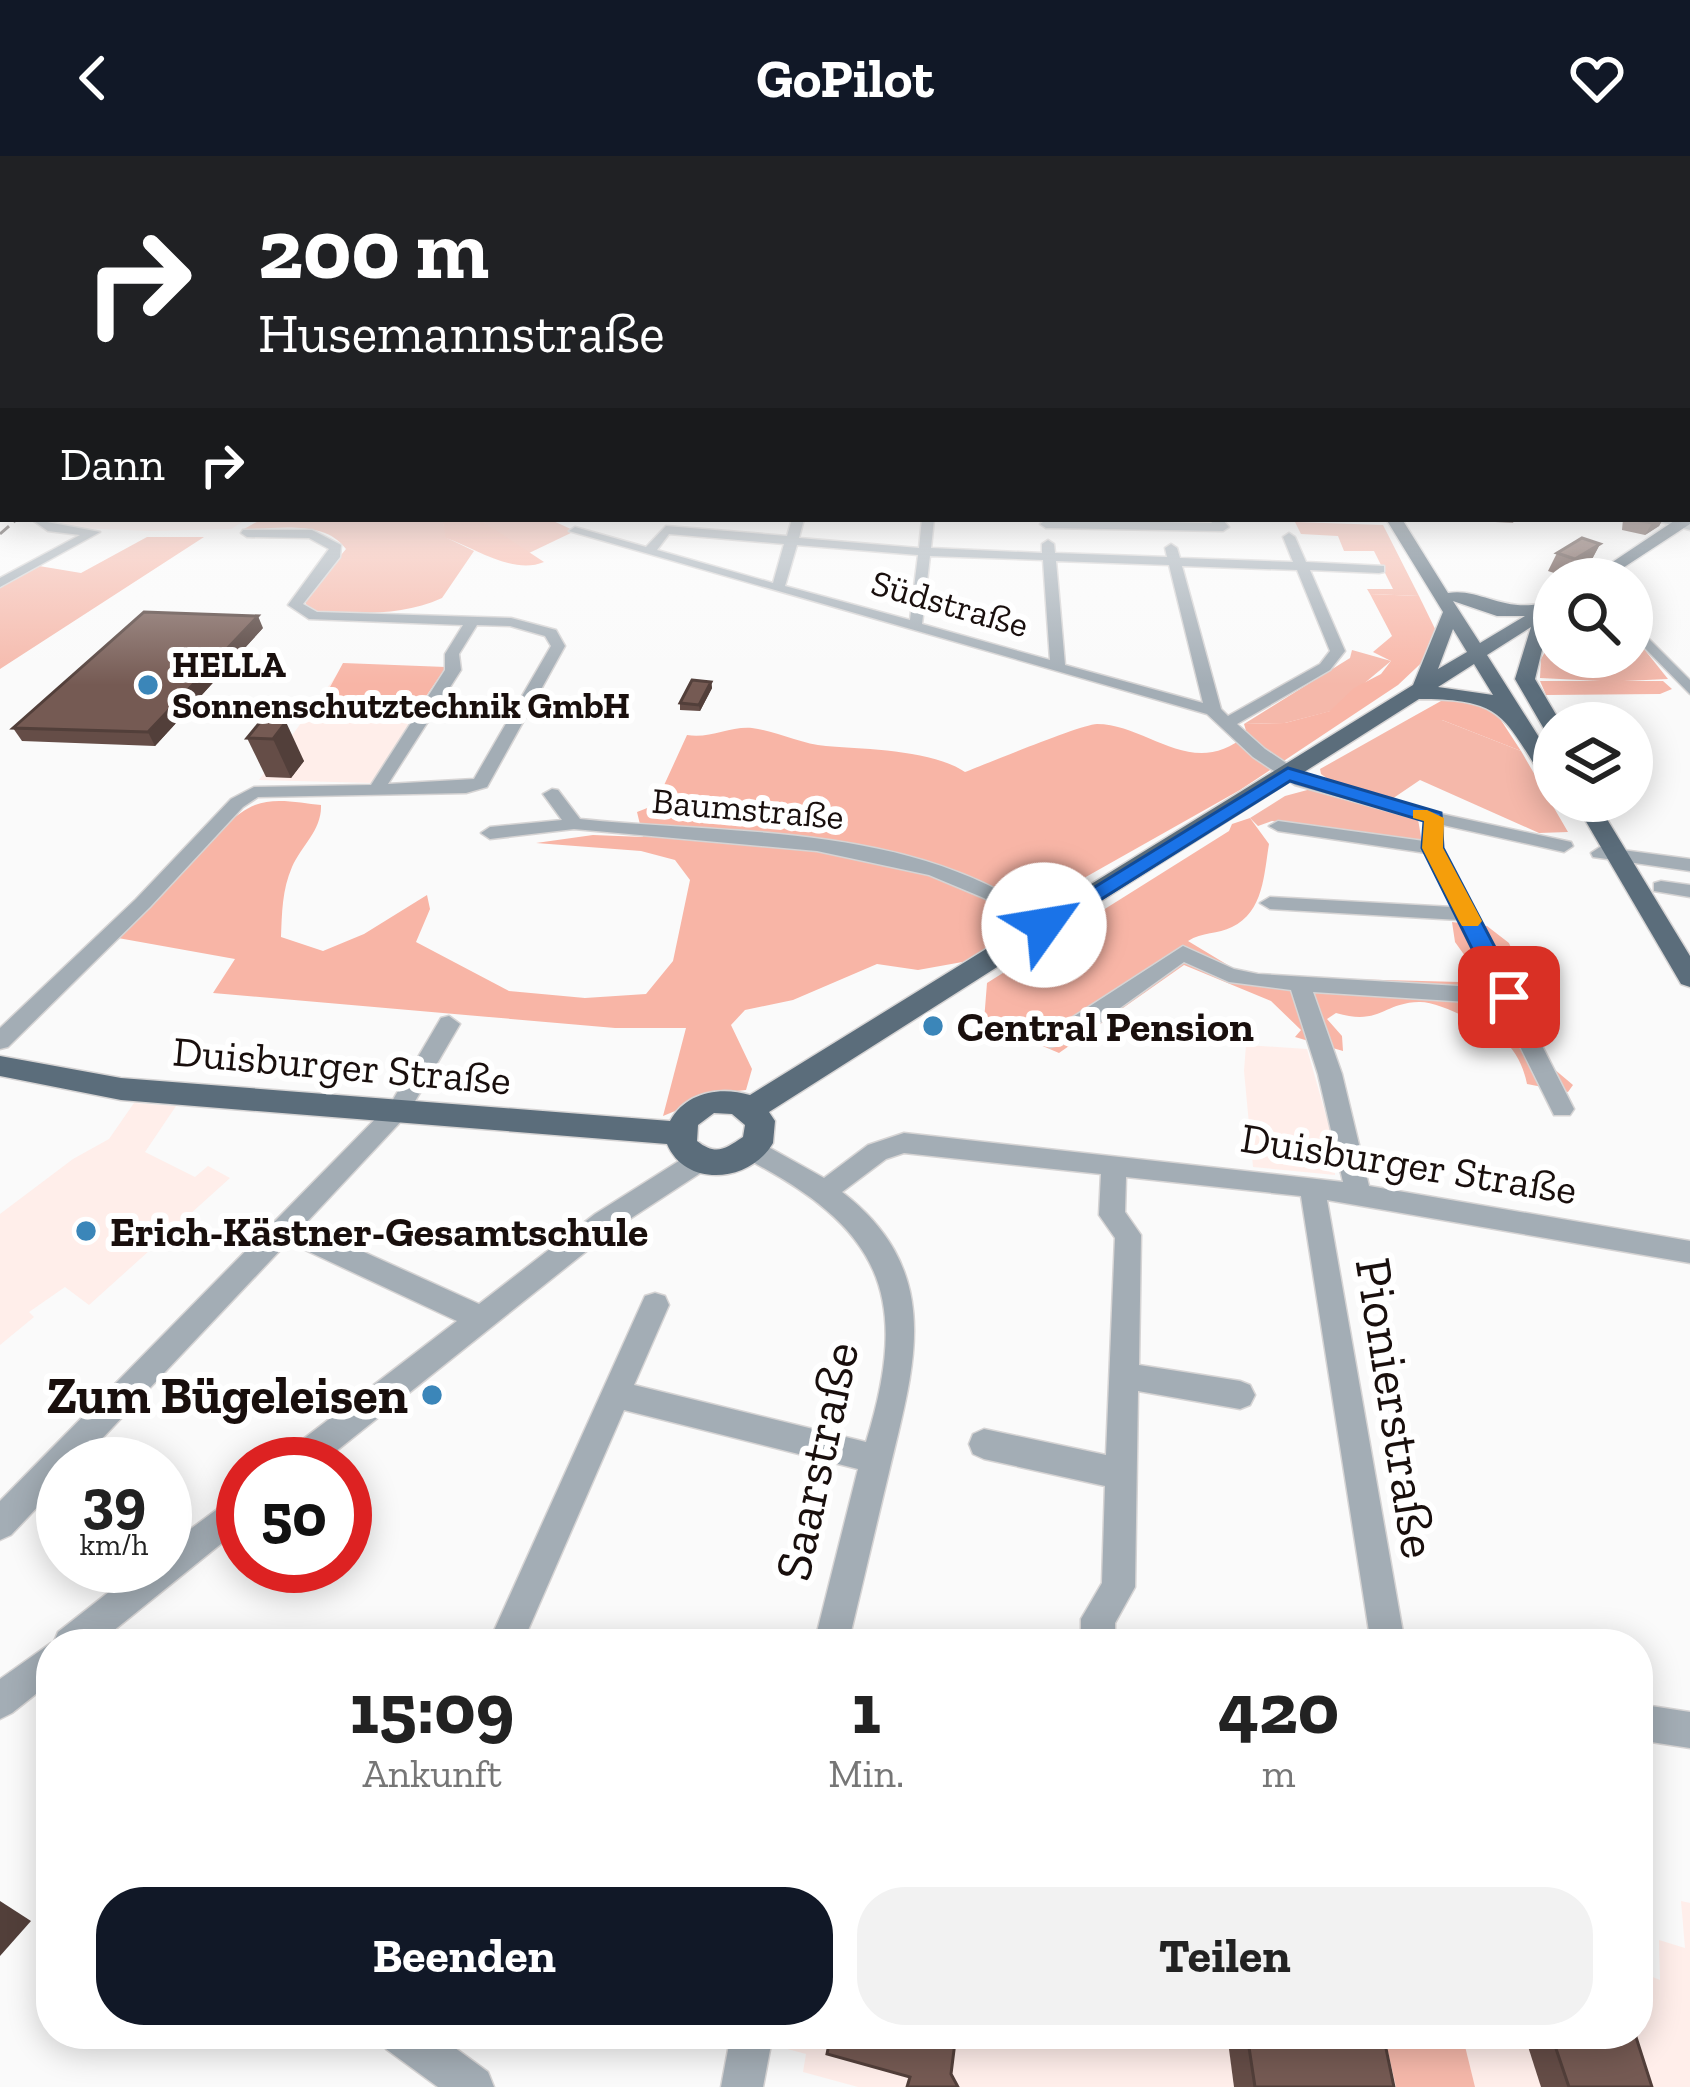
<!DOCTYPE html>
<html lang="de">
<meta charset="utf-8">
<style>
:root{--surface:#fff;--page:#f2f2f2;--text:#222;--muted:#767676;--accent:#111827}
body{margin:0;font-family:"Zilla Slab",serif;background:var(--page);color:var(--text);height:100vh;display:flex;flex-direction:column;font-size:45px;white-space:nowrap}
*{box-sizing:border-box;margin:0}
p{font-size:39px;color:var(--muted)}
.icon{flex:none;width:66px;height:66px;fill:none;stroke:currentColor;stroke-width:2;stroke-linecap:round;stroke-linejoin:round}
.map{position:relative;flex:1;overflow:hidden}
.details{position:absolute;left:36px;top:1473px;width:1617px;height:420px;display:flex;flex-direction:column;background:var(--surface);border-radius:48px;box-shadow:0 6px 30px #0003}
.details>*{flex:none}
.top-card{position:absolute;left:0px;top:0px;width:1692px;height:366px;box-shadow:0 6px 30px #0003;background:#202124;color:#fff;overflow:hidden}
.buttons{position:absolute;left:1533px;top:402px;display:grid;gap:24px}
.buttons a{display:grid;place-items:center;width:120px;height:120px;border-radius:50%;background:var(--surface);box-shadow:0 6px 30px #0003;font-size:60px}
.speed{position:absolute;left:36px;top:1281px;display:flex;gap:24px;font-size:60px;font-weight:700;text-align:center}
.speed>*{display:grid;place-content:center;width:156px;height:156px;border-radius:50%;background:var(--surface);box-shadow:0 6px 30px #0003;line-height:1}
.speed small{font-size:30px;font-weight:400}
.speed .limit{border:18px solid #d22;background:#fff;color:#111}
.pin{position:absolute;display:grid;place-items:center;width:102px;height:102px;color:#fff;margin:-51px;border-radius:24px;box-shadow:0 6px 18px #0006}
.me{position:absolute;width:132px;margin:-66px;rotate:58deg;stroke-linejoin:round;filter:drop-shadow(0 0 9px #0008)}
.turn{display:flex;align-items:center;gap:42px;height:252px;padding:0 60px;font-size:54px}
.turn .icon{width:156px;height:156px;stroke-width:2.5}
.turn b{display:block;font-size:84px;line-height:102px}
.then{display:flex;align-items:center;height:114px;padding:0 60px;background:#0003;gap:24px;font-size:45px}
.eta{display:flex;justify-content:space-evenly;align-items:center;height:204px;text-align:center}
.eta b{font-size:72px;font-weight:700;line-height:84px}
.primary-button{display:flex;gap:24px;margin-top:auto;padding:24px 60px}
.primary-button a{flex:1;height:138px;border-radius:48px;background:var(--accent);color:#fff;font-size:48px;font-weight:700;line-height:138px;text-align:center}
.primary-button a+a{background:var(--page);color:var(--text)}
header{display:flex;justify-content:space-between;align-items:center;height:156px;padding:0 60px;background:var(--accent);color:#fff;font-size:54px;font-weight:700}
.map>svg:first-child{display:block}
</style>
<header><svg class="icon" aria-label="back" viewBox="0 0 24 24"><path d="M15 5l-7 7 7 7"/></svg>GoPilot<svg class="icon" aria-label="heart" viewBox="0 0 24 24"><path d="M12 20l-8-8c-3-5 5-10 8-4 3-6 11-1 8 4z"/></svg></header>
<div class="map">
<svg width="1690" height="1931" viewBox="0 0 1690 1931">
<rect width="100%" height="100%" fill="#fafafa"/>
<g fill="#ffeeea">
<polygon points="49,363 247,363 231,373 151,375 78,372"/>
<polygon points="344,509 443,512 372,627 259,624"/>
<polygon points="1246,889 1307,893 1335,991 1335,1019 1253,1011 1244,915"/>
<polygon points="134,947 176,950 145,996 195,1021 208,1010 230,1022 89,1149 65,1131 29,1156 34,1161 0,1189 0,1058 73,1003 109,983"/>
<polygon points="1681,1745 1690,1747 1690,1931 858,1931 803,1916 806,1898 780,1891 782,1878 1638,1878 1638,1815 1660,1824 1659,1784 1685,1792"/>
</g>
<g fill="#f5b8aa">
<path d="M 262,363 L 442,363 L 447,382 L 474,395 L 442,442 C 403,460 362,457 320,456 L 309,454 L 304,444 L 346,393 C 325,363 276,373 244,373 Z"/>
<polygon points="479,363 549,363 575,375 527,398"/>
<polygon points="1295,366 1383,369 1419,440 1370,438 1367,433 1393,433 1374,395 1344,395 1338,380 1301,378"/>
<polygon points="147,381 204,381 0,513 0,429 39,410 81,417"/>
<polygon points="1632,478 1668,523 1624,525 1663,525 1672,533 1660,538 1546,539 1540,525 1600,525 1540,522 1541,503 1554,480 1554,501 1632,501"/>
<polygon points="1352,494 1391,505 1331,555 1285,567 1244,568 1350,502"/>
<polygon points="1407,564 1442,564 1521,595 1568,676 1539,677 1420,624 1392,643 1332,626 1321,618 1320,613"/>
<polygon points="1311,633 1418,663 1422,687 1272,665 1258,670 1250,662 1285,640"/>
<polygon points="1384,1878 1462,1878 1475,1931 1396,1931"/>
</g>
<g fill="#f8b5a6">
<path d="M 442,363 L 479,363 L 544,406 C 513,419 475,392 446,382 Z"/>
<path d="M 1370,438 L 1419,440 L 1438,479 L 1434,495 L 1398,529 L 1240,634 L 1045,744 L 1018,771 L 968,805 L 918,814 L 877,808 L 793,844 L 745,854 L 731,869 L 752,913 L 746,934 L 719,937 L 663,960 L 686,872 L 615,872 L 213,837 L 235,803 L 118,782 C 147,751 219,663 255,649 C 274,641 301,647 321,649 C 322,674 302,689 292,711 C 282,734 282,757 281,781 L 323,795 L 364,778 L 427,739 L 430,753 L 416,786 L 509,835 L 585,842 L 646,838 L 673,805 L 690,724 L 675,704 L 641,695 L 536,687 L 593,679 L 643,681 L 637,656 L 655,649 L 687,579 C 710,583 730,570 752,572 C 777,575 801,588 826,590 C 864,593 933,594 965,616 C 989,607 1079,569 1097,568 C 1148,568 1193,626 1247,578 L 1244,568 L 1285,567 L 1330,555 L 1354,532 L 1381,518 L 1391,505 L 1373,496 L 1392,480 Z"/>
<polygon points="343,507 446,511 414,558 347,558 333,552 336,546 322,546"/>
<polygon points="1459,541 1495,555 1521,595 1442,564 1407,564 1441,545"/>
<path d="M 1250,662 L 1269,688 C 1264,717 1264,756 1232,771 C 1218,778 1202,776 1188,785 L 1236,814 L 1267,821 L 1460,826 L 1475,814 L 1455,786 L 1452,766 L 1487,770 L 1509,787 L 1544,871 L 1543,879 L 1532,884 L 1541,902 L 1573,929 L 1568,936 L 1527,928 C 1524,913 1517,896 1505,886 C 1489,872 1440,845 1419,846 C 1382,847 1380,870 1336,857 L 1327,863 L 1342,880 L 1343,895 L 1295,881 L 1301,874 L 1271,845 L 1184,809 L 1059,897 L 984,865 L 987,827 L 1229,675 L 1232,668 Z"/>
</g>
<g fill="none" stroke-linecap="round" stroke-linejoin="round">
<g stroke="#d6d4d4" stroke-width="3">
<g id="minor">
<rect x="1689" y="293" width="1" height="6"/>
<rect x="1689" y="310" width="1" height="6"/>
<polygon points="31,363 100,376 0,431 0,422 80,379 48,375"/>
<path d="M 792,363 L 804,363 L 799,382 L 919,392 L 922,363 L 934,363 L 931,392 L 1042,397 L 1042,388 L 1048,384 L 1054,388 L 1055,397 L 1167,401 L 1165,392 L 1171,388 L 1177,392 L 1180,402 L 1293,406 L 1283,381 L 1289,377 L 1295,381 L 1306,406 L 1384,410 L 1384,416 L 1379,417 L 1310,414 L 1345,495 L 1330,514 L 1237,568 L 1265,593 L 1307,621 L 1437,657 L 1571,686 L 1573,690 L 1564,696 L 1443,669 L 1442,692 L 1574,953 L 1570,959 L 1554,959 L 1499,848 L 1313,836 L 1342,918 L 1369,1030 L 1690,1085 L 1690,1107 L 1327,1044 L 1405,1488 L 1371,1488 L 1301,1040 L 1126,1021 L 1125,1056 L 1141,1079 L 1139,1209 L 1240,1225 L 1250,1229 L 1255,1239 L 1250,1249 L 1240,1253 L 1138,1235 L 1135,1431 L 1115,1467 L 1115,1488 L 1081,1488 L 1081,1463 L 1102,1427 L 1105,1330 L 984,1303 L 973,1298 L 969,1288 L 973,1278 L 984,1273 L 1106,1299 L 1115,1082 L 1099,1059 L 1101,1018 L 904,997 L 886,1003 L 842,1036 C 946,1116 914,1210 889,1316 C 875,1374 862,1431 848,1488 L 814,1488 L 858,1313 L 624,1254 L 522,1488 L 488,1488 L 645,1140 L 655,1137 L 665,1140 L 669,1149 L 634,1229 L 866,1286 C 912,1138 880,1071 743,1001 L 740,994 L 743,987 L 761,987 L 824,1022 L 868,989 L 904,977 L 1343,1026 L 1318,918 L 1291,834 L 1229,826 L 1184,806 L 1074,885 L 1050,891 L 1039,883 L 1183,790 L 1234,813 L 1258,818 L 1492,832 L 1459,764 L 1270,753 L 1260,747 L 1270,741 L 1452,751 L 1426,697 L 1278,675 L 1269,670 L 1278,665 L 1424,685 L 1425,665 L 1295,629 L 1253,601 L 1207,558 L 569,375 L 575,371 L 646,391 L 666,370 L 787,380 ZM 669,378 L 784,388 L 773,427 L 657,394 ZM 797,389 L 918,399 L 910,464 L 785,430 ZM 930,400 L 1043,404 L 1050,504 L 922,468 ZM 1056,405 L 1169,409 L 1203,547 L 1065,509 ZM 1182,410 L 1297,414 L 1330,495 L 1320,508 L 1228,560 L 1221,553 Z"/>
<polygon points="1209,363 1222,363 1229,371 1223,375 1046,372 1040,368 1046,364 1212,367"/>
<polygon points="1659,363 1690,366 1690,374 1661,366"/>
<path d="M 243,374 L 312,374 L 341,389 L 340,401 L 303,448 L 317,456 L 511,462 L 556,474 L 565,490 L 487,631 L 466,637 L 258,641 L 243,651 L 150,751 L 8,891 L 0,893 L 0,872 L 136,743 L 231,643 L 254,631 L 371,629 L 445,514 L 445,498 L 463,469 L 309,463 L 288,449 L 329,393 L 309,382 L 247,381 L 241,377 ZM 477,469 L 510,470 L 545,480 L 551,490 L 474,623 L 388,628 L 461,514 L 459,498 Z"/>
<polygon points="1632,466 1690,524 1690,538 1632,479"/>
<path d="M 552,633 L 558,634 L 580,663 C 723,678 888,668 1016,744 C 1029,751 1044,758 1054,769 L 1044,775 L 1037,774 L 984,742 L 929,719 L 817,695 L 574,673 L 490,683 L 481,677 L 490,671 L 562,664 L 543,638 Z"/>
<polygon points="1600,691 1690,703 1690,715 1593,701 1591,697"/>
<polygon points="1661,725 1690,729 1690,741 1654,735 1654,727"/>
<polygon points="449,860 460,868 407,959 304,1069 479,1148 595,1058 690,998 708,998 711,1005 708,1012 613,1074 320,1308 281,1308 285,1297 457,1165 288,1086 78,1308 63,1308 63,1324 11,1379 0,1384 0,1345 391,947 441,862"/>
<polygon points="243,1334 243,1370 97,1488 51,1488 51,1526 12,1557 0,1563 0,1523 51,1487 53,1488 58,1476 142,1410 165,1410 165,1392"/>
<polygon points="1638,1548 1690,1556 1690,1592 1638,1584"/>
<polygon points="380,1878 436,1878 488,1916 494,1931 438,1931 386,1893"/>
<polygon points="731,1878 773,1878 763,1931 721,1931"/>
</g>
</g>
<g stroke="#d6d4d4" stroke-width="3">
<g id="major">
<polygon points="1690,359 1690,368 1606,423 1587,423 1677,363"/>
<path d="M 1386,363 L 1402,363 L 1448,437 C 1481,431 1507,461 1554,444 L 1535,523 L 1561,567 L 1554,567 L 1554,579 L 1544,573 L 1515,523 L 1531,471 L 1487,499 L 1554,605 L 1554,628 L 1546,627 C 1503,561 1505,543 1419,543 L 769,956 L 775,965 L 773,987 C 751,1026 686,1033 667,988 L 121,944 L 0,920 L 0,900 L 121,922 L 670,965 C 686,936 720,930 750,939 L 1413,529 L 1443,456 ZM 1453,445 L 1497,460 L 1525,460 L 1480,487 ZM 1453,473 L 1467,496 L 1438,513 ZM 1474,508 L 1493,539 L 1438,531 ZM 714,957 L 732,958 L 745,969 L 743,981 C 725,993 716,1000 697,985 L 698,969 Z"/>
<polygon points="1574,645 1596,645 1690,800 1690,831 1681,828"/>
</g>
</g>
<use href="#minor" fill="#a3adb5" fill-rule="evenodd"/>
<use href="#major" fill="#5b6d7b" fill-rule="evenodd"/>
<polyline stroke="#3e3634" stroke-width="3" stroke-dasharray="12 6" stroke-linecap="butt" points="0,378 17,363"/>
</g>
<g fill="#654d47">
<polygon points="1475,363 1515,363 1513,367 1477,365"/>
<polygon points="1623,363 1663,363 1659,370 1645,379 1622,374"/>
<polygon points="1600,388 1591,405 1566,421 1548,415 1557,397"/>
<polygon points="263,472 155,590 22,585 13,572"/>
<polygon points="711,526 712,532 700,555 680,554 680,547"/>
<polygon points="261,565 304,605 291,622 266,621 247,582"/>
<polygon points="1227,1878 1383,1878 1394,1931 1234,1931"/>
<polygon points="1524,1878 1635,1878 1652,1931 1541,1931"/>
</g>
<g fill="#523f3a">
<polygon points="1658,363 1663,363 1659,370 1645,379 1652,367"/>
<polygon points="1600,388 1591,405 1566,421 1575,403"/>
<polygon points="258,460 263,472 155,590 148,576"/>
<polygon points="711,526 712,532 700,555 699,549"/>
<polygon points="286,566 304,605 291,622 273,583"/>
<polygon points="0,1745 31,1765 0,1800"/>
</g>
<g fill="#755a53" stroke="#523f3a" stroke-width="3">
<polygon points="1629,363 1658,363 1652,367"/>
<polygon points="1582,382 1600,388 1575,403 1557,397"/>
<polygon points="144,456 258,460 148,576 13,572"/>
<polygon points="692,524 711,526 699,549 680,547"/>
<polygon points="261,565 286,566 273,583 247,582"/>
<polygon points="831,1878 956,1878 951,1918 958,1931 907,1931 910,1921 827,1898"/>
<polygon points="1247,1878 1383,1878 1394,1931 1255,1931"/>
<polygon points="1551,1878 1635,1878 1652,1931 1569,1931"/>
</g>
<linearGradient id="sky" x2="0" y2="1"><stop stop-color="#71ade1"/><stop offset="0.49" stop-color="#fdfdfd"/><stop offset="1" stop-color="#fdfdfd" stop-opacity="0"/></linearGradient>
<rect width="1690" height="529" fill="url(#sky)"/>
<polygon fill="#1a73e8" stroke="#114b97" stroke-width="3" points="1288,612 1441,657 1443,692 1521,841 1517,847 1500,847 1496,841 1422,692 1424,665 1290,625 1052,774 1044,777 1033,769"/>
<polygon fill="#f59e0b" points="1413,654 1427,654 1444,662 1443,692 1482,765 1478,770 1462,770 1459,765 1422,692 1424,665 1413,662"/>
<g fill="#3b86b9" stroke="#fff" stroke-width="4.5">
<circle cx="148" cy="529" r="12"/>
<circle cx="933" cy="870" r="12"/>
<circle cx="86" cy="1075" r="12"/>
<circle cx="432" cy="1239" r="12"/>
</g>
<g text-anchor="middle" stroke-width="12" stroke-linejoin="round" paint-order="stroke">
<g font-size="36" fill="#190f0d" stroke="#fff">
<text transform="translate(950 447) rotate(16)" y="13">Südstraße</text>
<text transform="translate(748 652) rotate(5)" y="13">Baumstraße</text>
</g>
<g font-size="36" font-weight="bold" fill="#190f0d" stroke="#fff" text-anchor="start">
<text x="172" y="521">HELLA<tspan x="172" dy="41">Sonnenschutztechnik GmbH</tspan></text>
</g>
<g font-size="42" font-weight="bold" fill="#190f0d" stroke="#fff" text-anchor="start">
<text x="957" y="885">Central Pension</text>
<text x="110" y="1090">Erich-Kästner-Gesamtschule</text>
</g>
<g font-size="42" fill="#190f0d" stroke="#fff">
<text transform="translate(342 909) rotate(5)" y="15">Duisburger Straße</text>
<text transform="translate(1409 1007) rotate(9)" y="15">Duisburger Straße</text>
</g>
<g font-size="51" font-weight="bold" fill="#190f0d" stroke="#fff" text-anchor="end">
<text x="408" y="1257">Zum Bügeleisen</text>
</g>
<g font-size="51" fill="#190f0d" stroke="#fff">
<text transform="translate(1397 1252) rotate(81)" y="18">Pionierstraße</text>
<text transform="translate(816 1305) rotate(-78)" y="18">Saarstraße</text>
</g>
</g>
</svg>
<div class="buttons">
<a><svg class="icon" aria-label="search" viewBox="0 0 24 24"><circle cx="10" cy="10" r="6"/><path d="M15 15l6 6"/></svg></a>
<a><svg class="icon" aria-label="layers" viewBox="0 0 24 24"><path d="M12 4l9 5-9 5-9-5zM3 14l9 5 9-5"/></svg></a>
</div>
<div class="speed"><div>39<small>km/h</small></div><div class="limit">50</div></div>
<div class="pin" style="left:1509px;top:841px;background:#d93025"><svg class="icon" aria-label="arrive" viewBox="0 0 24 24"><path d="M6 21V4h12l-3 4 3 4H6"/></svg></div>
<svg class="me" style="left:1044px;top:769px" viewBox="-20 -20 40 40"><circle r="19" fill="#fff"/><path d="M0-13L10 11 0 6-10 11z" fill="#1a73e8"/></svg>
<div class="top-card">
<div class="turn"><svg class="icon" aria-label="right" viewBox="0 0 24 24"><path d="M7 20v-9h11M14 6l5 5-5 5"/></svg><div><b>200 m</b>Husemannstraße</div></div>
<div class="then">Dann<svg class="icon" aria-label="right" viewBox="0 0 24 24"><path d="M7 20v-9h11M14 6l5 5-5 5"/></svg></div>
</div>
<section class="details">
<div class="eta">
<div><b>15:09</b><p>Ankunft</p></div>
<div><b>1</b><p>Min.</p></div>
<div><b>420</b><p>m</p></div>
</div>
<div class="primary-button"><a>Beenden</a><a>Teilen</a></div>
</section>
</div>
